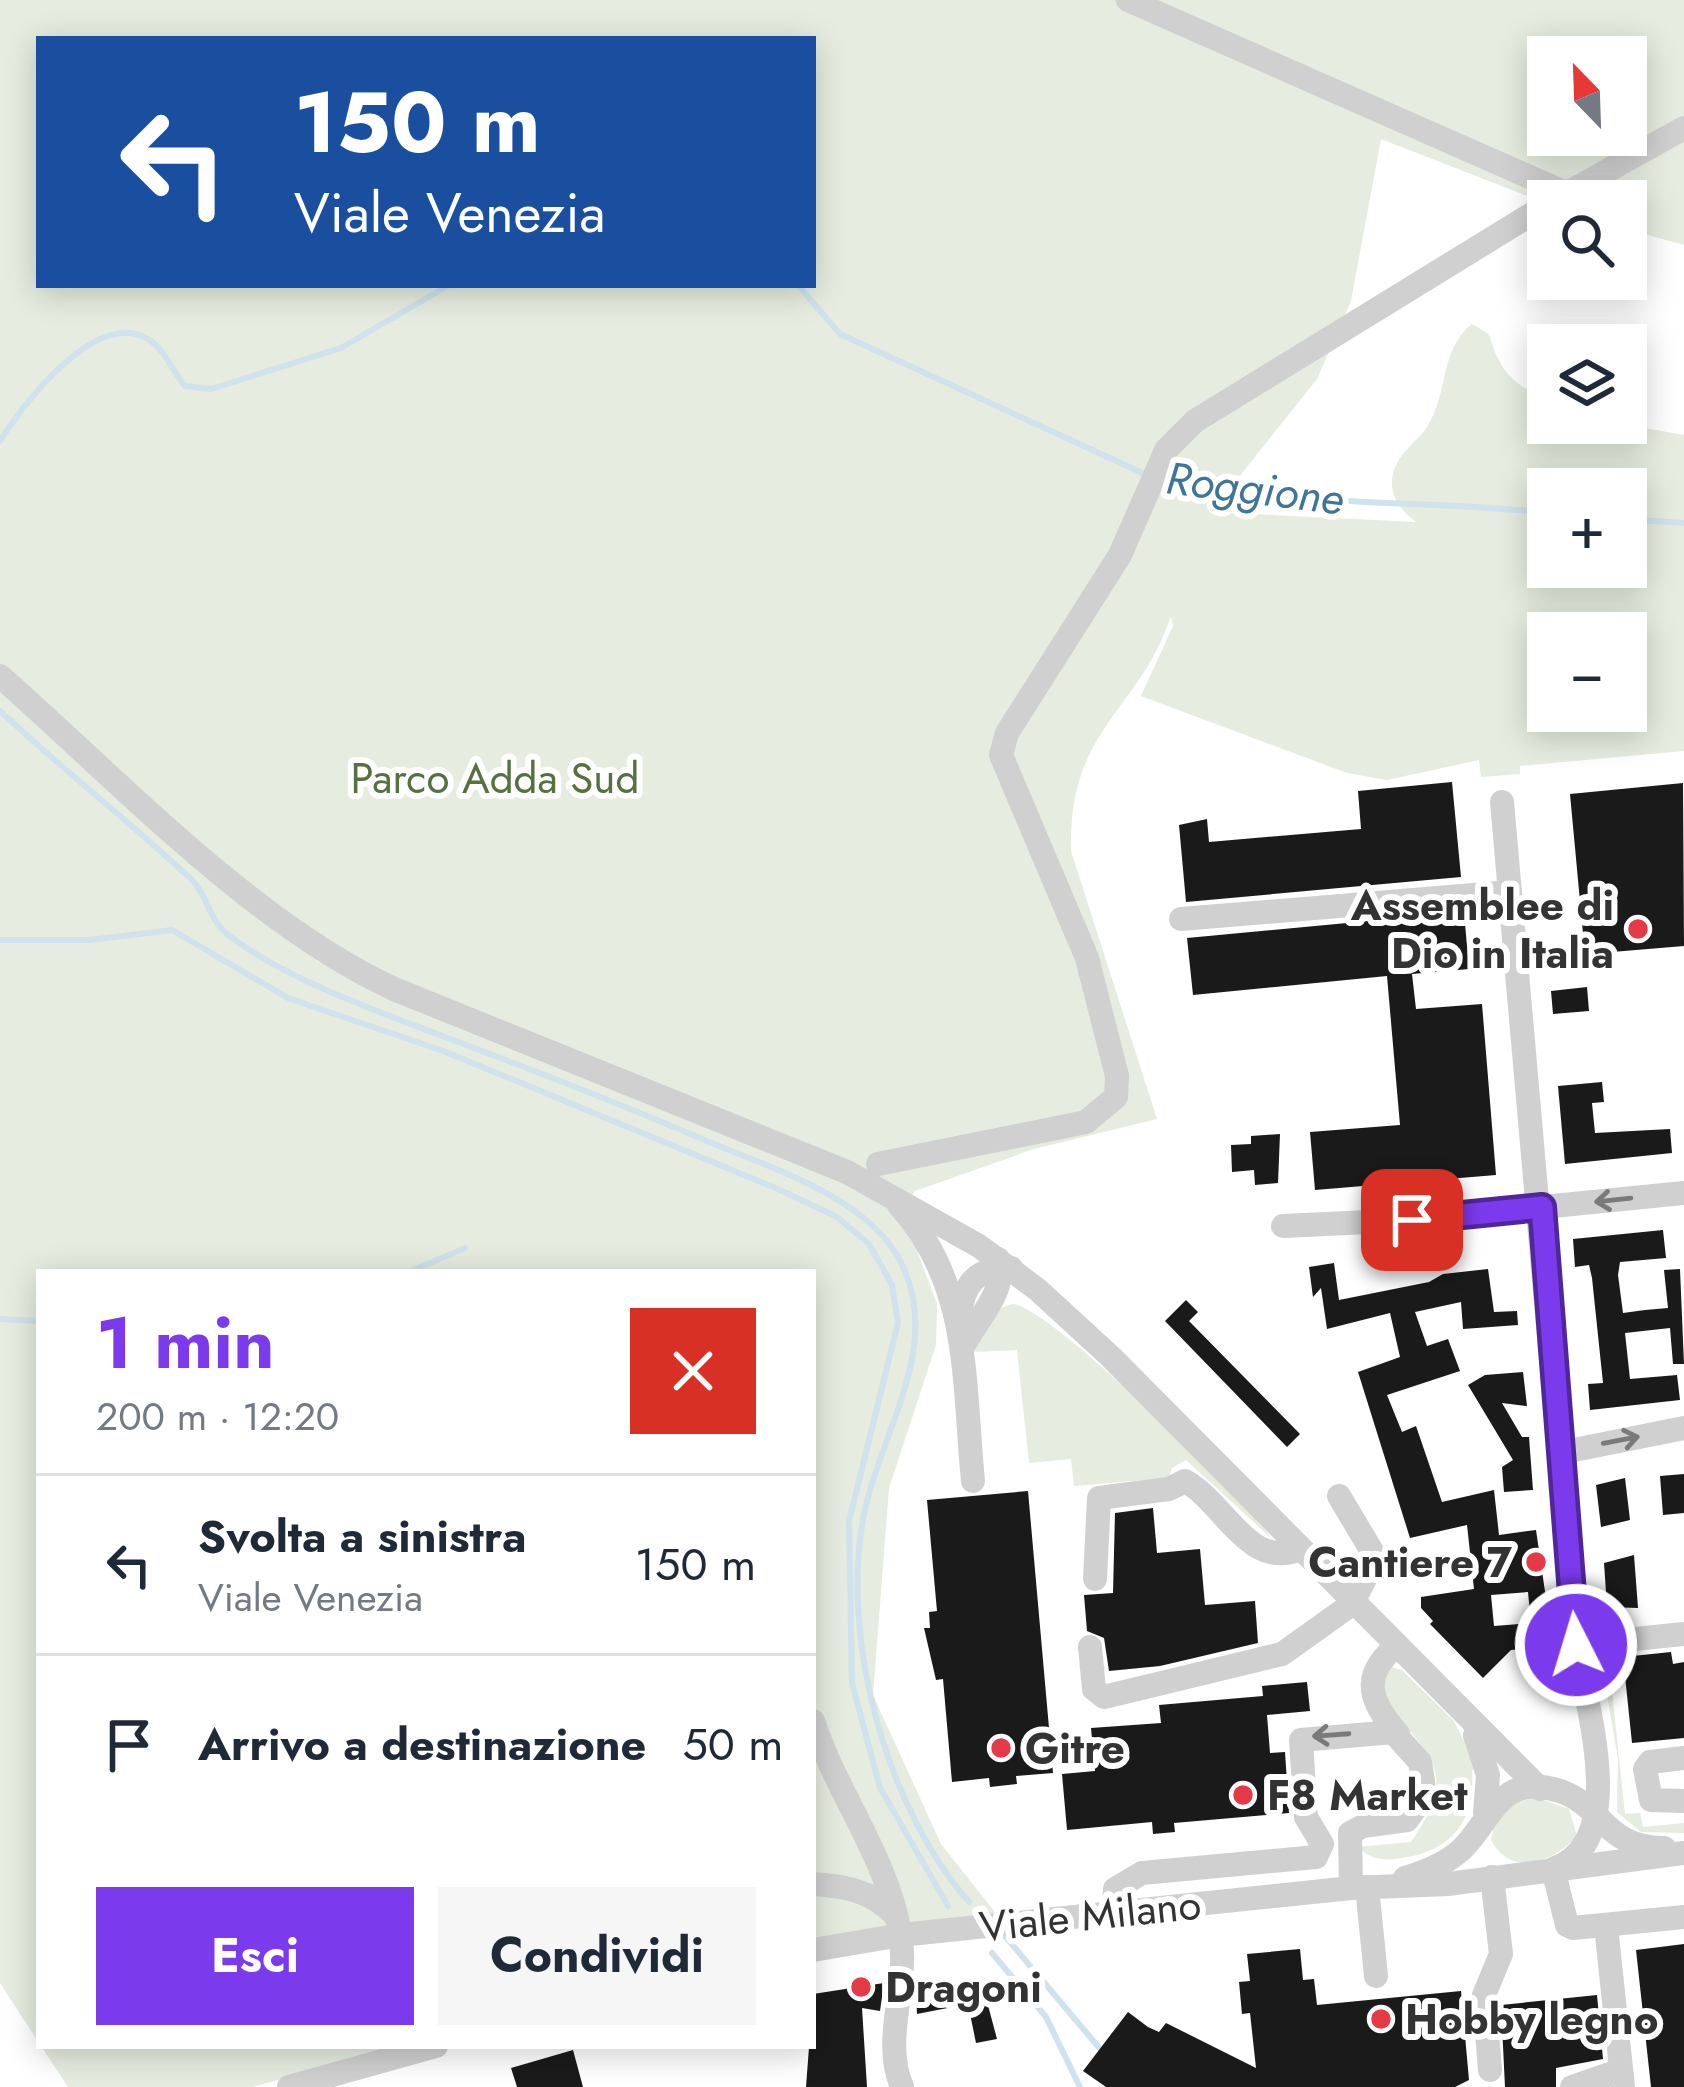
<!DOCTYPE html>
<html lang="it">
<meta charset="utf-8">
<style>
:root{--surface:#fff;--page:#f6f6f7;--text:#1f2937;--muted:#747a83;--line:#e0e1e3;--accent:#7c3aed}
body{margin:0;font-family:Jost,sans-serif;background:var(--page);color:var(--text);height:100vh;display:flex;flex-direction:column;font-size:45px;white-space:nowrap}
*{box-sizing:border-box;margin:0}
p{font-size:39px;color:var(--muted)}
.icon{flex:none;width:66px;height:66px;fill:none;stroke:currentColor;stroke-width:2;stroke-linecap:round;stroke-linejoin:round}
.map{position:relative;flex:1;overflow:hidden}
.sheet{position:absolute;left:36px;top:1269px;width:780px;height:780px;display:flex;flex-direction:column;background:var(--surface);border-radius:0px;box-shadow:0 6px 30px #0003}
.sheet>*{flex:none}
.banner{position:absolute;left:36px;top:36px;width:780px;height:252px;border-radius:0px;box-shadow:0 6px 30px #0003;background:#1a4fa0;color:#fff;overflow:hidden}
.needle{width:78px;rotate:337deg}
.tools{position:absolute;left:1527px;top:36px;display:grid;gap:24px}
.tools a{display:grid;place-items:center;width:120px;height:120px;border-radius:0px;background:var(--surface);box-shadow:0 6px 30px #0003;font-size:60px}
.pin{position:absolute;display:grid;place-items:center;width:102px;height:102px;color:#fff;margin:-51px;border-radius:24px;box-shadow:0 6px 18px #0006}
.me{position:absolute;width:132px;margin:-66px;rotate:355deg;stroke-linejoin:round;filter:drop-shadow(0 0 9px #0008)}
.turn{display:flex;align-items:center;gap:42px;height:252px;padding:0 60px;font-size:54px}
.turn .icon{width:156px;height:156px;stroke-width:2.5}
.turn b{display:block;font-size:84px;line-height:102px}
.round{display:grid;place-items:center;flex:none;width:126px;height:126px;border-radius:0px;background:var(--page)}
.head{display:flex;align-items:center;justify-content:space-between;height:204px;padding:0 60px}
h1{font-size:72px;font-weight:700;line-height:90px;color:var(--accent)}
.primary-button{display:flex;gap:24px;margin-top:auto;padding:24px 60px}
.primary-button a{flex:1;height:138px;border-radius:0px;background:var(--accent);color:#fff;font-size:48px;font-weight:700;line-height:138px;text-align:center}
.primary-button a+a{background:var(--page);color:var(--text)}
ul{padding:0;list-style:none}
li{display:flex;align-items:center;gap:36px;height:180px;padding:0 60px;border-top:3px solid var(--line)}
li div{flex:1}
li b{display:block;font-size:45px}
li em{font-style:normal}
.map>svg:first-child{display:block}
</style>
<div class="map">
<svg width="1684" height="2087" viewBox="0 0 1684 2087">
<rect width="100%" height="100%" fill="#fff"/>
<g fill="#e6ecdf" fill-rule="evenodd">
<path d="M 0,0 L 1684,0 L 1684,245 L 1626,229 L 1626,201 L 1548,204 L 1381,139 L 1351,301 L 1317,379 L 1211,512 L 1416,522 C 1401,511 1388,495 1393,474 C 1398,453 1416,443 1427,427 C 1449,393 1439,350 1472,324 L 1489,334 C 1499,370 1513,386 1548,399 L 1548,423 L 1617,423 L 1684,435 L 1684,751 L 1520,766 L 1520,774 L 1481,777 L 1479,760 L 1387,780 L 1347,773 L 1141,696 L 1173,626 L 1171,616 C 1138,714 1068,727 1071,851 L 1157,1119 L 1034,1149 L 915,1191 L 896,1217 L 916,1248 L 937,1304 L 936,1345 L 889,1488 L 873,1695 L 941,1844 L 998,1916 L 813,1942 L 813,1272 L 39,1272 L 39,2043 L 0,1983 ZM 39,39 L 813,39 L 813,285 L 39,285 ZM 1548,57 L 1626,57 L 1626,135 L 1548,135 ZM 1548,489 L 1626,489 L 1626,567 L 1548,567 ZM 1548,633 L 1626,633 L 1626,711 L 1548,711 Z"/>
<path d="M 1014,1304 C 1055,1311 1245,1500 1273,1540 L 1186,1460 L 1172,1468 L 1169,1478 L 1074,1486 L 1071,1459 L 1029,1463 L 1017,1350 L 975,1352 C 980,1330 988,1308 1014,1304 Z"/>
<polygon points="1608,1654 1625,1814 1640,1813 1643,1827 1684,1823 1684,1833 1641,1832 1617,1812 1618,1759 1601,1660"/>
<path d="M 1391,1667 L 1402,1670 L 1454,1721 L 1478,1769 L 1472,1770 C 1476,1820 1452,1851 1402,1858 C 1384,1861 1372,1860 1357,1847 L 1411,1842 C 1469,1760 1415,1753 1379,1688 Z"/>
<path d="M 1538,1798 L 1569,1809 L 1577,1836 C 1555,1861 1511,1879 1491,1840 L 1496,1816 L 1520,1801 Z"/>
<polygon points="41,2046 401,2046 252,2087 68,2087"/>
</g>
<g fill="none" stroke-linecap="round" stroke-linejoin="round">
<g stroke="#cfe2ee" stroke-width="6">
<polyline points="798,285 840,334 1149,476"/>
<path d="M 0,441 C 23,404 99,304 151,341 C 166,352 173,372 185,386 L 211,389 L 341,348 L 449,285"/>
<path d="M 1162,477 C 1206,476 1243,494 1288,497 C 1375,505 1461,503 1548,513"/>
<polyline points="1626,519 1684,523"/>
<path d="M 0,711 C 62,769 129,821 191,879 C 207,894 209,918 225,932 C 276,975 374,1010 437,1034 C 528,1068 618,1103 707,1141 C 770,1168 862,1195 898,1257 C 947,1344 879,1432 863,1519 C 841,1642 887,1808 969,1902"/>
<polyline points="0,940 90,940 172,930 288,998 446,1052 778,1189 837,1217 869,1244 892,1285 898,1323 849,1521 852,1683 880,1788 948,1906"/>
<polyline points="409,1272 465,1248"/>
<polyline points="0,1319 39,1321"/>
<polyline points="1005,1936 1101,2050"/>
<polyline points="992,1953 1046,2017 1080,2087"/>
</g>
</g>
<g fill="#1a1a1a" fill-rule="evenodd">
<polygon points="1452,782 1461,877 1186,902 1179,825 1207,819 1209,842 1361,829 1358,791"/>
<polygon points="1683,783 1684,946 1612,952 1614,967 1597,969 1595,954 1585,955 1570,794"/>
<polygon points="1464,912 1469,969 1412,974 1416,1009 1482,1004 1496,1175 1315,1190 1310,1132 1400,1125 1387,976 1193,995 1187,938"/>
<polygon points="1587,987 1589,1011 1553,1014 1551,991"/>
<polygon points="1602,1082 1604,1102 1592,1103 1595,1133 1670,1129 1672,1153 1565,1164 1558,1086"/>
<polygon points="1280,1134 1278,1183 1255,1185 1254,1170 1232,1172 1231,1145 1251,1144 1251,1136"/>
<polygon points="1663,1230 1666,1258 1620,1262 1618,1275 1623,1313 1645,1310 1668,1308 1664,1270 1680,1269 1684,1364 1673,1364 1670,1328 1625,1333 1630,1379 1677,1375 1680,1400 1590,1410 1588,1384 1603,1383 1592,1278 1589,1265 1575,1267 1573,1239"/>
<path d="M 1334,1263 L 1339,1300 L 1429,1282 L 1443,1274 L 1488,1269 L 1494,1312 L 1517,1311 L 1518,1325 L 1463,1329 L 1461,1302 L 1415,1312 L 1427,1346 L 1448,1339 L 1460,1371 L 1387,1395 L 1402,1432 L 1416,1426 L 1442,1502 L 1494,1490 L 1499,1535 L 1536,1530 L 1553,1646 L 1511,1650 L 1483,1678 L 1430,1624 L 1433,1621 L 1421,1608 L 1421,1597 L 1474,1589 L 1467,1525 L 1410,1538 L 1358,1372 L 1400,1357 L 1390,1313 L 1327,1329 L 1321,1288 L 1313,1297 L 1309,1267 ZM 1528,1592 L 1531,1623 L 1494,1626 L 1491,1595 Z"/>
<polygon points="1186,1300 1198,1312 1189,1321 1300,1434 1287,1447 1165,1321"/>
<polygon points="1523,1372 1527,1406 1502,1403 1522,1437 1529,1437 1533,1490 1504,1492 1502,1467 1513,1460 1468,1385 1485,1375"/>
<polygon points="1684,1474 1684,1513 1663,1515 1660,1476"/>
<polygon points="1625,1478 1630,1520 1601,1527 1596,1485"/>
<polygon points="1028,1491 1053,1773 1016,1776 1017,1784 990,1787 989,1778 952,1782 943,1679 936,1680 924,1628 930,1628 929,1612 937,1611 927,1500"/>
<polygon points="1153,1508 1157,1553 1200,1549 1205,1605 1255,1601 1258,1643 1160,1666 1109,1671 1104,1638 1087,1631 1084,1595 1113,1593 1115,1513"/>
<polygon points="1634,1555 1638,1608 1607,1607 1604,1563"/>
<polygon points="1671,1652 1673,1664 1684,1662 1684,1738 1632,1743 1623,1657"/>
<polygon points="1307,1682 1310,1711 1267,1715 1270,1753 1285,1752 1289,1813 1174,1823 1175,1832 1153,1834 1152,1822 1067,1830 1062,1774 1095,1771 1091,1728 1161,1723 1159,1705 1263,1696 1262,1686"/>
<polygon points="1684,1944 1684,2087 1651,2087 1636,1950"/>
<polygon points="1300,1949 1303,1980 1314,1979 1317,2005 1461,1991 1469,2080 1455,2087 1106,2087 1083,2071 1128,2012 1148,2027 1159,2032 1166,2023 1256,2068 1250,2013 1242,2014 1239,1982 1250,1981 1247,1954"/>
<polygon points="981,1979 997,2039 976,2043 968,2004 917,2014 916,1992"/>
<polygon points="884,1983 880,2011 862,2008 867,2087 806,2087 813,1994"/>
<polygon points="1597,1995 1603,2059 1556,2068 1556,2087 1505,2087 1501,2005"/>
<polygon points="573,2050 583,2087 517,2087 511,2068"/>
</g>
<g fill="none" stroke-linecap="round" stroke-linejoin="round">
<g stroke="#d0d0d0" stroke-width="24">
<polyline points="1128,0 1566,193"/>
<polyline points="1555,200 1684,128"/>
<path d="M 0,676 C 118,780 253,924 394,989 L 847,1172 L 979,1246 L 1038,1290 L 1111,1357 L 1540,1789"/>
<path d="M 1502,802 L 1576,1645 C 1586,1705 1631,1843 1553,1869 L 1567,1925 L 1573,1928 L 1684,1917"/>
<polyline points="1181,919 1510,892"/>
<polyline points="878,1164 1086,1122 1116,1097 1117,1076 1087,958 1001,755 1007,733 1120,555 1166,450 1195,421 1548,204"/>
<path d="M 899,1205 C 971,1285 963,1380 973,1481"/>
<polyline points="1283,1226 1412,1220 1684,1193"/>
<path d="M 960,1316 C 963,1283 978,1267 1011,1268"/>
<path d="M 963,1347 C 976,1319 1008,1292 998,1259"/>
<polyline points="1559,1453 1684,1428"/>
<path d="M 1095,1579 L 1099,1498 L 1169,1489 L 1185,1481 C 1224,1502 1248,1569 1298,1550"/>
<polyline points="1576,1645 1684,1634"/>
<polyline points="1090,1647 1094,1689 1104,1697 1282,1654 1352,1604 1376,1558 1339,1496"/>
<path d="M 1395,1647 C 1360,1677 1370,1702 1398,1734"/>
<path d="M 813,1721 C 837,1794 887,1857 900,1933 C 910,1986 881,2037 902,2087"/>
<polyline points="1475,1735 1488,1775 1485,1813"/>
<polyline points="1684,1758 1650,1762 1645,1769 1651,1800 1684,1801"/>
<path d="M 1405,1878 C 1425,1872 1448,1863 1463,1848 C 1493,1818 1500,1772 1560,1791 C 1604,1806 1604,1848 1664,1848"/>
<path d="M 813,1884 C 846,1886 871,1891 895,1915"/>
<polyline points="1367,1887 1376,1976"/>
<polyline points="1113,1912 1115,1889 1142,1873 1316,1857 1322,1844 1306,1817 1301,1740 1393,1732 1420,1762 1425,1795 1407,1820 1363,1826 1350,1833 1351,1888"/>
<polyline points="1606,1926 1623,2087"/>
<polyline points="813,1950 901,1935 1351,1888 1448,1884 1684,1853"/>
<polyline points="1490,2070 1484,1995 1501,1954 1492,1877"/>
<polyline points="289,2087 436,2046"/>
<polyline points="1572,2087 1621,2070"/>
</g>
</g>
<defs><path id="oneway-shaft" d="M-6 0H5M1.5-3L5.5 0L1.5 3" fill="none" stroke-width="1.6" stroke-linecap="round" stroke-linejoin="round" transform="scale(3)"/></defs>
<g stroke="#7a7a7a">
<use href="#oneway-shaft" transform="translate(1613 1200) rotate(174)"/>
<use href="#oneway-shaft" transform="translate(1621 1440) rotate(-11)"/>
<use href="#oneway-shaft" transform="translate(1331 1735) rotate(176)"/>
</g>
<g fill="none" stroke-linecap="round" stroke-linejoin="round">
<g stroke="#51269a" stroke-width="30">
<polyline id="route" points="1412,1220 1542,1207 1576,1645"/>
</g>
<use href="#route" stroke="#7c3aed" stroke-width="21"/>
</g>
<g fill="#e63946" stroke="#fff" stroke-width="4.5">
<circle cx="1638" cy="929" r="12"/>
<circle cx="1536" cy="1562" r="12"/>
<circle cx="1001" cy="1748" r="12"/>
<circle cx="1243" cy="1795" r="12"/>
<circle cx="861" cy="1987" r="12"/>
<circle cx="1381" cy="2019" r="12"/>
</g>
<g text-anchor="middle" stroke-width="12" stroke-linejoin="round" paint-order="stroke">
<g font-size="42" fill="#56703f" stroke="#fff">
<text x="495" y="793">Parco Adda Sud</text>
</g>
<g font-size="42" font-weight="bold" fill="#333" stroke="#fff" text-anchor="start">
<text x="1614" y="920" text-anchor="end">Assemblee di<tspan x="1614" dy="48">Dio in Italia</tspan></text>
<text x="1512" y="1577" text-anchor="end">Cantiere 7</text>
<text x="1025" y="1763">Gitre</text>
<text x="1267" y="1810">F8 Market</text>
<text x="885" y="2002">Dragoni</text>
<text x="1405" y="2034">Hobby legno</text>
</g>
<g font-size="42" fill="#333" stroke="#fff">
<text transform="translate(1090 1915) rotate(-6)" y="15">Viale Milano</text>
</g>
<g font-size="45" font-style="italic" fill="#3f7597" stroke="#fff">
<text transform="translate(1255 488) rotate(7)" y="16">Roggione</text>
</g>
</g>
</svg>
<div class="tools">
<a><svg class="needle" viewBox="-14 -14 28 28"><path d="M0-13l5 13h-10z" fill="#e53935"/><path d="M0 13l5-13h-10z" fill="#747a83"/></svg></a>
<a><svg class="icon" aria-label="search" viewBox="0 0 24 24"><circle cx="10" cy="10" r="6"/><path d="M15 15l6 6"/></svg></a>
<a><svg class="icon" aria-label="layers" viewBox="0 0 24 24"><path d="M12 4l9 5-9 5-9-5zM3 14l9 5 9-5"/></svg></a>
<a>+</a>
<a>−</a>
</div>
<div class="pin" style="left:1412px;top:1220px;background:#d93025"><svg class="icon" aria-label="arrive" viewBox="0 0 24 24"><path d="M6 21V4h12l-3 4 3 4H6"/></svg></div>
<svg class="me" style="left:1576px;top:1645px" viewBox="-20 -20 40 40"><circle r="17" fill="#7c3aed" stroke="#fff" stroke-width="3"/><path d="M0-11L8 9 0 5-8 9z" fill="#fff"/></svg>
<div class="banner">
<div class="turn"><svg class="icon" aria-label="left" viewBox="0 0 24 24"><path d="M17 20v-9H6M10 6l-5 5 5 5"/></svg><div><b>150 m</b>Viale Venezia</div></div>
</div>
<section class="sheet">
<div class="head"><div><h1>1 min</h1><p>200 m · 12:20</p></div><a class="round" style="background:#d93025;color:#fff"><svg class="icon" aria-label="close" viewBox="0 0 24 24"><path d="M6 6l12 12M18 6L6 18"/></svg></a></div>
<ul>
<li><svg class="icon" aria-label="left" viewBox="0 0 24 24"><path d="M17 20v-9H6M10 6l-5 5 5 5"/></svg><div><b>Svolta a sinistra</b><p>Viale Venezia</p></div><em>150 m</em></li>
<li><svg class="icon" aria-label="arrive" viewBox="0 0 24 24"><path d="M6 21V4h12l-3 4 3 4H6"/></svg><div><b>Arrivo a destinazione</b></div><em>50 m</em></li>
</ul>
<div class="primary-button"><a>Esci</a><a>Condividi</a></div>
</section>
</div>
